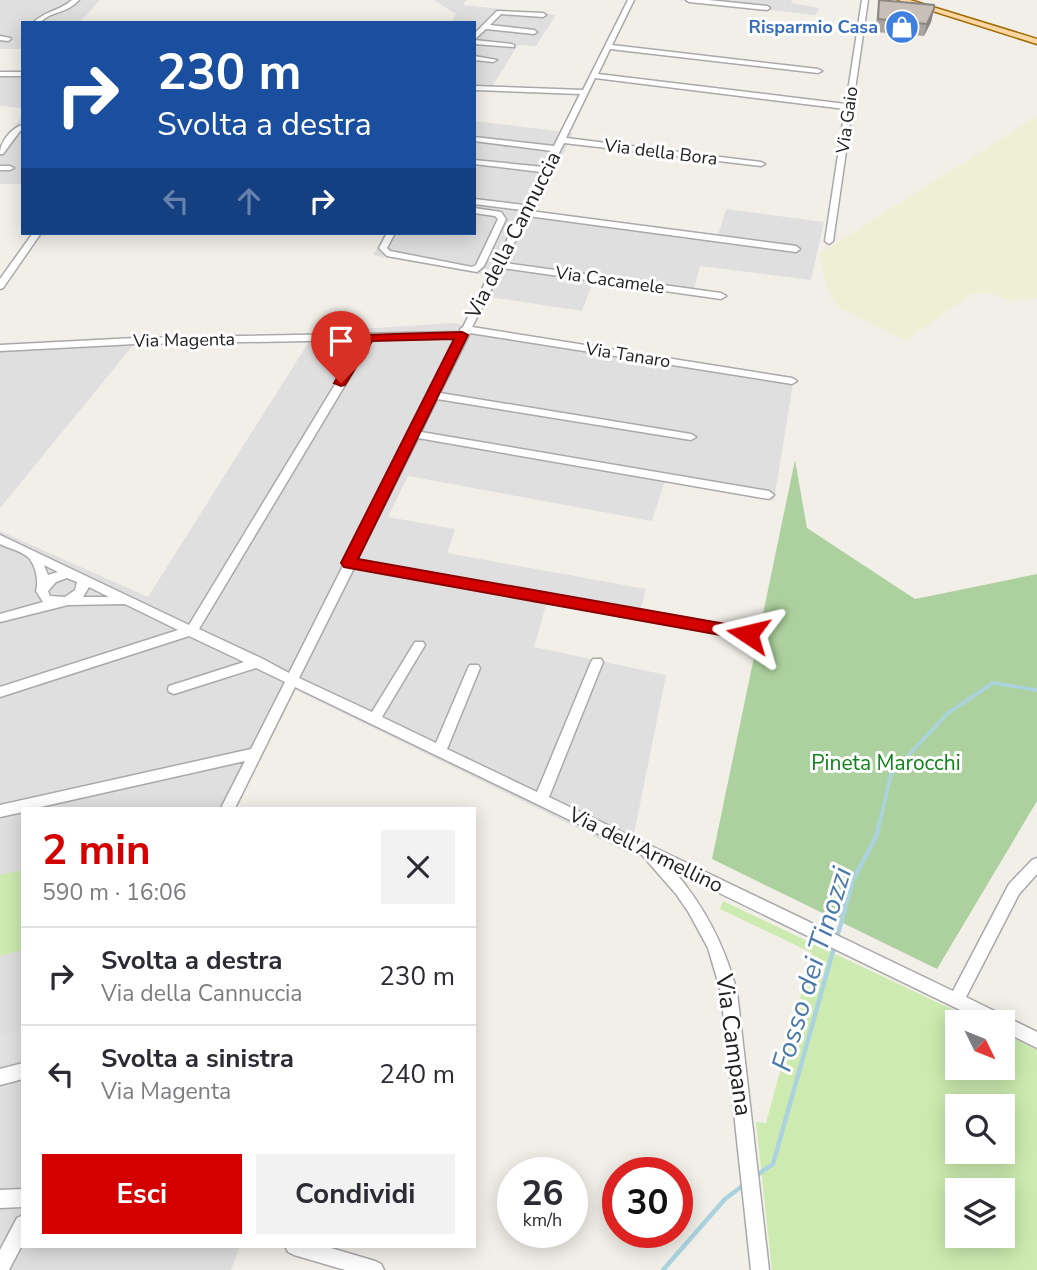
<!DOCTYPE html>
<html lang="it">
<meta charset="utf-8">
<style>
:root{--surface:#fff;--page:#f2f2f3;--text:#2b2b33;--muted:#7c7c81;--line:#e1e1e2;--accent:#d40000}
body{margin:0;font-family:"Nunito Sans",sans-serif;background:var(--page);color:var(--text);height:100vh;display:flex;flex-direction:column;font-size:26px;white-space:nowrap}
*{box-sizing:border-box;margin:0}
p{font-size:23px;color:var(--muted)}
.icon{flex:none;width:38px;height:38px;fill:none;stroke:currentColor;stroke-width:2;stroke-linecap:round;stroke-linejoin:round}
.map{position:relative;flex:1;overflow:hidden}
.details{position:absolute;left:21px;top:807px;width:455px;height:441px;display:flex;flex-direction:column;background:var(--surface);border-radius:0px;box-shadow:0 4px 18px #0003}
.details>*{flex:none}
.banner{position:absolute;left:21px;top:21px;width:455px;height:214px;border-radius:0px;box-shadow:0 4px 18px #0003;background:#1a4fa0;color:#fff;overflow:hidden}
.needle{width:46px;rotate:133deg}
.tools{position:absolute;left:945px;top:1010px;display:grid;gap:14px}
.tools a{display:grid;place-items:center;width:70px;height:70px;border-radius:0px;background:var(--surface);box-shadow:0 4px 18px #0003;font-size:35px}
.speed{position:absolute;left:497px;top:1157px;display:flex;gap:14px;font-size:35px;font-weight:700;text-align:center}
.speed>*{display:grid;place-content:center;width:91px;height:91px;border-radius:50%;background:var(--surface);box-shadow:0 4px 18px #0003;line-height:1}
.speed small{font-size:18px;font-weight:400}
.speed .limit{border:10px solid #d22;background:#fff;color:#111}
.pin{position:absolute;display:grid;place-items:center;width:60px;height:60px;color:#fff;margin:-72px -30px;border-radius:50% 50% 50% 0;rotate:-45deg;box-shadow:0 0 7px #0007}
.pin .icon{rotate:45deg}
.me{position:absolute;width:77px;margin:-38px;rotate:280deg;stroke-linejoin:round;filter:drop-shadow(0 0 5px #0008)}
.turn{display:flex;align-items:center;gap:24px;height:147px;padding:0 21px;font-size:32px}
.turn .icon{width:91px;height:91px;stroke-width:2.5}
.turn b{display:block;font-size:49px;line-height:60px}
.lanes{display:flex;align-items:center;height:66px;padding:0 21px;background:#0003;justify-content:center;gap:35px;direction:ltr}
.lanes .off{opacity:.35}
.round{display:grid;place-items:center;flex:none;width:74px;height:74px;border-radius:0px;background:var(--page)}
.headline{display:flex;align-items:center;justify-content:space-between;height:119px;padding:0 21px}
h1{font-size:42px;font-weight:700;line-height:52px;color:var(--accent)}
.button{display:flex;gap:14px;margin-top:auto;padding:14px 21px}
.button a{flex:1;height:80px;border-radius:0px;background:var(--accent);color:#fff;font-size:28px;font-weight:700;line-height:80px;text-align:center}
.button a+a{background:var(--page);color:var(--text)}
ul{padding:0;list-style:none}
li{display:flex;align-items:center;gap:21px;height:98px;padding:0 21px;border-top:2px solid var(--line)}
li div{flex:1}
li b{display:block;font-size:26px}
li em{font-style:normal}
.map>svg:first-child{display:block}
</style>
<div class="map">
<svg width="1037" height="1270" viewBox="0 0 1037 1270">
<rect width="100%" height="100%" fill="#f2efe9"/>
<g fill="#e0dfdf">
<polygon points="0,0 100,0 79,23 23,23 23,49 0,49"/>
<polygon points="434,0 466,0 463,5 556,15 536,46 518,45 490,90 474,89 474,23 451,23 456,14"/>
<polygon points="677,0 792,0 791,3 820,8 815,15"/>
<polygon points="0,72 23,73 23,108 0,106"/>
<polygon points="23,115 23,181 21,184 0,184 0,146"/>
<polygon points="474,121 573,133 537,211 718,235 726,209 824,222 811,280 700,266 692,295 593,282 582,311 477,295 486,275 373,255 387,233 474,233"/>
<polygon points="453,323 794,377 774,500 665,480 652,521 408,476 388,517 455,529 447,553 646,589 638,620 547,602 534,647 666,675 630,854 294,689 236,808 23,808 23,1246 240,1246 231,1270 0,1270 0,531 148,597 315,332"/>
<polygon points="139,338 0,508 0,346"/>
</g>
<polygon fill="#eef0d5" points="1037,116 1037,298 1013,301 985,292 970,295 906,341 838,307 827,288 819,254"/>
<g fill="#cdebb0" fill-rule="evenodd">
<polygon points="23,870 23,950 0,956 0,875"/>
<path d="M 723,901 L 979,1022 L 957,1022 L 957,1068 L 1003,1068 L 1003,1033 L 1037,1050 L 1037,1270 L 772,1270 L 756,1122 L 766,1123 L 812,953 L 720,909 ZM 957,1106 L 1003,1106 L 1003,1152 L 957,1152 ZM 957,1190 L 1003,1190 L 1003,1236 L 957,1236 Z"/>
</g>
<polygon fill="#add19e" points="795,460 807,528 915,599 1037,574 1037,801 937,969 712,859"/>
<polygon fill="#e2e2e2" points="23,1030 23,1059 0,1065 0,1036"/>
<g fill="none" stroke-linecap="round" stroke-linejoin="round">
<polyline stroke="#aad3df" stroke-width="3.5" points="879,826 891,774 948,713 993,683 1037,690"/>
<g stroke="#aad3df" stroke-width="4.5">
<polyline points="837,937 853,880 877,835 879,824"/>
<polyline points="754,1177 773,1164 835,944"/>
<polyline points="663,1270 725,1199 745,1184"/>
</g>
<g stroke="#a9a9a9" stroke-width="3">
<g id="minor">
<path d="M 72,0 L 79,0 C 70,10 60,11 49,16 C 42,20 41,23 33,23 C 44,11 60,11 72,0 Z"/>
<path d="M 628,0 L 634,0 L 612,45 L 818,69 L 822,71 L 818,73 L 610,49 L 598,74 L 846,104 L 862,0 L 868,0 L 833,241 L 829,244 L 825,241 L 845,109 L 595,78 L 566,138 L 761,162 L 765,164 L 761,166 L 564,143 L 530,211 L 796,246 L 800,249 L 796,252 L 528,216 L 504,263 L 721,293 L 726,296 L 721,299 L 502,268 L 472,327 L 792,378 L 797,381 L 792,384 L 470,333 L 440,393 L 691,434 L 696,437 L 691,440 L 437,399 L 421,432 L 769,491 L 774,495 L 769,499 L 418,438 L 357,560 L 748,629 L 754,634 L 748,639 L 354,568 L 299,678 L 372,712 L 415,642 L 423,642 L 425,645 L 382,717 L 436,743 L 468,668 L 470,665 L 478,665 L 480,668 L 447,749 L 537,792 L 591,662 L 593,659 L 601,659 L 603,662 L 549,797 L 953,991 L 1009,884 L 1032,860 L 1037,858 L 1037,874 L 1019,894 L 966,997 L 1037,1032 L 1037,1048 L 1003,1031 L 1003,1022 L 985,1022 L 674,871 C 705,907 725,946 737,992 L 769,1270 L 751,1270 L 721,992 L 708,948 L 689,913 L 676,894 L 642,855 L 295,687 L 235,808 L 221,808 L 245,761 L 36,808 L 23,808 L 23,812 L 0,817 L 0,805 L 251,749 L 285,682 L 256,668 L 174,694 L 169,692 L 168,689 L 169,686 L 244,662 L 189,636 L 0,697 L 0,687 L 178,630 L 125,604 L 68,605 L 0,622 L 0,614 L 43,602 L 36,591 C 39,582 36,565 28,557 C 21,551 8,548 0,544 L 0,535 L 189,625 L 362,340 L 135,344 L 0,351 L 0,345 L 135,338 L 461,332 L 460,329 L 463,327 L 522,210 L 474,204 L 474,199 L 524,205 L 541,172 L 474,164 L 474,160 L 544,167 L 552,151 L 474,141 L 474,137 L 554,146 L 580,94 L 474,90 L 474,86 L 583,90 ZM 458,338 L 289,673 L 263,659 L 199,629 L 372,340 ZM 44,565 L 58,572 L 48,575 ZM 67,578 L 77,582 L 75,590 L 65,597 L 50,596 L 48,591 L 56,582 ZM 89,587 L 109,597 L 83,597 Z"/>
<polygon points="686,0 708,0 767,6 770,8 767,10 689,2"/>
<polygon points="497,11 543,13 546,15 543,17 501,14 490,25 534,30 537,32 534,34 486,29 474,40 512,44 514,45 514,47 474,44 474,34"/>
<polygon points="0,36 10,38 11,39 8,41 0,40"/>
<polygon points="474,56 497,60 493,62 474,60"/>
<rect x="0" y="72" width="23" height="4"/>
<path d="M 23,125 L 23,130 L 20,131 L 3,154 L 0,154 C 0,142 11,128 23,125 Z"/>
<polygon points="0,166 10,166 14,168 10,170 0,170"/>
<polygon points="474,208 501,212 506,219 484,266 477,272 387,256 379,248 387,233 395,233 387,248 390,251 472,267 476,265 498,219 495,216 474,213"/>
<polygon points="33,233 41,233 3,288 0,289 0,279"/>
<polygon points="23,1063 23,1079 0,1085 0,1069"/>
<polygon points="23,1189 23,1207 0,1208 0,1190"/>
<polygon points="23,1215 23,1243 9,1270 0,1270 0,1250 17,1218"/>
<polygon points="285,1246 324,1246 375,1261 381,1264 384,1270 345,1270 294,1255 288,1252"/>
</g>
</g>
<g stroke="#a06b00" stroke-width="3">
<polygon id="major" points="898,0 910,0 1037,39 1037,44"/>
</g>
<use href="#minor" fill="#fff" fill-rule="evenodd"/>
<use href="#major" fill="#fcd6a4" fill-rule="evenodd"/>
</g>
<polygon fill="#aba49e" points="879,0 934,9 931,22 924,36 875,32"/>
<polygon fill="#8b8681" points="934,9 931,22 924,36 927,24"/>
<polygon fill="#c7bfb8" stroke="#8b8681" stroke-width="2" points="879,0 934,5 934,9 927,24 878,19"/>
<polygon fill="#d40000" stroke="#8a0000" stroke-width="2" points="462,332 468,335 358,559 748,628 756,634 753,638 748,640 344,567 341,563 454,339 372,341 345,385 341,386 334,383 363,335"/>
<defs>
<g id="shop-disc" transform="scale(1.75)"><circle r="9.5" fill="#3f7fe0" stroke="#fff"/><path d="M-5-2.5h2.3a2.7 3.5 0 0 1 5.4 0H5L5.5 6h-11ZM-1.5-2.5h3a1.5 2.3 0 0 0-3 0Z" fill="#fff"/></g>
</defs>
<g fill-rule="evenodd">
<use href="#shop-disc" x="902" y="27"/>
</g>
<g text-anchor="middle" stroke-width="6" stroke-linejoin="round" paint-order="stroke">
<g font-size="18" font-weight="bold" fill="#366cbe" stroke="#fff" text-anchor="end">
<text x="878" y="33">Risparmio Casa</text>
</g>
<g font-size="18" fill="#222" stroke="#fff">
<text transform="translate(847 120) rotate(-82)" y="6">Via Gaio</text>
<text transform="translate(661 152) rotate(7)" y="6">Via della Bora</text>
<text transform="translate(610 280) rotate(8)" y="6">Via Cacamele</text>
<text transform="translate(184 340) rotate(-1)" y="6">Via Magenta</text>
<text transform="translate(628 355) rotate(9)" y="6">Via Tanaro</text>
</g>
<g font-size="21" fill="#222" stroke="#fff">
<text transform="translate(513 235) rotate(-63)" y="7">Via della Cannuccia</text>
<text transform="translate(646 850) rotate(26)" y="7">Via dell'Armellino</text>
</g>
<g font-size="21" fill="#0c8416" stroke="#fff">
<text x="886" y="770">Pineta Marocchi</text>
</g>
<g font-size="24" fill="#222" stroke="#fff">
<text transform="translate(734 1045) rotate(82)" y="8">Via Campana</text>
</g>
<g font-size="28" font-style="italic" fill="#4a7aab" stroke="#fff">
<text transform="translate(811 969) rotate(-73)" y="10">Fosso dei Tinozzi</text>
</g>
</g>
</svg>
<div class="tools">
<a><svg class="needle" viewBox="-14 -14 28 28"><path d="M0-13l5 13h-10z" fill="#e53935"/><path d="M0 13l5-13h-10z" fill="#7c7c81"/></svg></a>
<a><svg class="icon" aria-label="search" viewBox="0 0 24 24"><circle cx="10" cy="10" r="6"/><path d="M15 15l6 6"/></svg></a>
<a><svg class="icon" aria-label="layers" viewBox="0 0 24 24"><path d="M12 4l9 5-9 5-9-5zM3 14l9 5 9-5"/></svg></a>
</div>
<div class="speed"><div>26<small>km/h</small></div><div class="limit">30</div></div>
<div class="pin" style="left:341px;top:383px;background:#d93025"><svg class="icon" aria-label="arrive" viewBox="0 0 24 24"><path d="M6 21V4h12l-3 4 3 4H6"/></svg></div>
<svg class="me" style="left:748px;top:634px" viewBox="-20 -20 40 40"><path d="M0-17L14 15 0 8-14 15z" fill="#d40000" stroke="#fff" stroke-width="4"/></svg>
<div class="banner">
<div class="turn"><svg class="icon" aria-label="right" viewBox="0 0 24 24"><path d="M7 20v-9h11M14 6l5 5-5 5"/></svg><div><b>230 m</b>Svolta a destra</div></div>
<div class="lanes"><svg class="icon off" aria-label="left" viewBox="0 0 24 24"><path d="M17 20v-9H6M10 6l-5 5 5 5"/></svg><svg class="icon off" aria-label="ahead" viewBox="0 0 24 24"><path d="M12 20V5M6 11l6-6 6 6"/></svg><svg class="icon" aria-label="right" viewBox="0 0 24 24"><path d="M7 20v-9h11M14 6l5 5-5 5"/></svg></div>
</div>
<section class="details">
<div class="headline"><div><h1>2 min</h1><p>590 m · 16:06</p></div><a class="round"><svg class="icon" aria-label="close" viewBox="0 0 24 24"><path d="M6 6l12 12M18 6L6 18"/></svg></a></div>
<ul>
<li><svg class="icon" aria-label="right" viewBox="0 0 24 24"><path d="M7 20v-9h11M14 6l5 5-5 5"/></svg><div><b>Svolta a destra</b><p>Via della Cannuccia</p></div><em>230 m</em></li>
<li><svg class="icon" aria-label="left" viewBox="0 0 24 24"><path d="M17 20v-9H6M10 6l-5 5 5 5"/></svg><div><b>Svolta a sinistra</b><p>Via Magenta</p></div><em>240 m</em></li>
</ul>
<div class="button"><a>Esci</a><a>Condividi</a></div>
</section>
</div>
